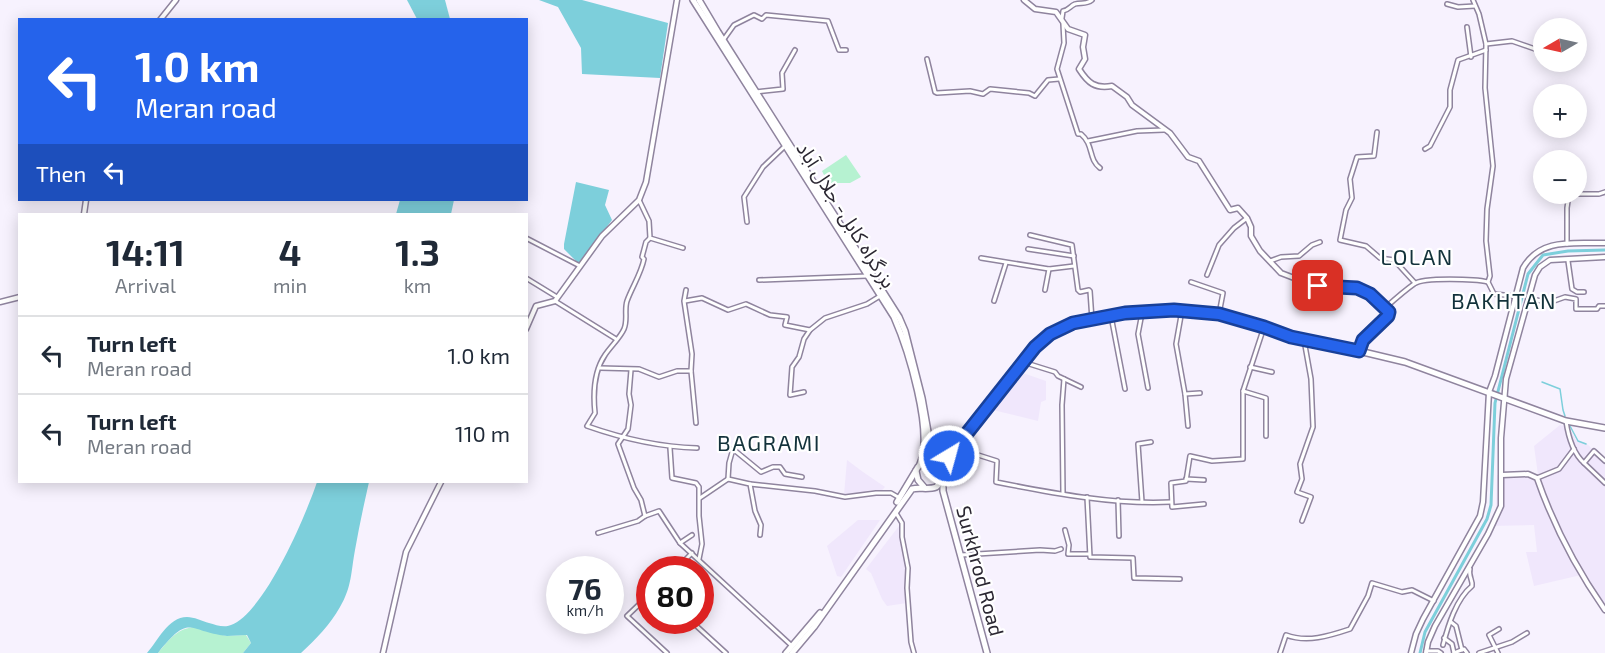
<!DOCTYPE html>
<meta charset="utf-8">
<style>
:root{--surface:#fff;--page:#f2f2f3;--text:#1f2937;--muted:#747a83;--line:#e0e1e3}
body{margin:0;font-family:"Exo 2","Noto Sans Arabic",sans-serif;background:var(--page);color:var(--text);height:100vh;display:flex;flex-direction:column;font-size:22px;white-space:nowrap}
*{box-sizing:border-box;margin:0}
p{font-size:20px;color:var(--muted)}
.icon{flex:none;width:33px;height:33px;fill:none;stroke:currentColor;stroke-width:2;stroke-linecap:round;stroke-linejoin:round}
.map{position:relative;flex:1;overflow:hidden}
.side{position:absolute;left:18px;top:213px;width:510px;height:270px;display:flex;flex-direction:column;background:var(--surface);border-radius:0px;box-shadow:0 3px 15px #0003}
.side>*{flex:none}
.banner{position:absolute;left:18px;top:18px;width:510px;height:183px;border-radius:0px;box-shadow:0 3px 15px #0003;background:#2563eb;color:#fff;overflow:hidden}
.needle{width:39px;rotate:261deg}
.tools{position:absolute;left:1533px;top:18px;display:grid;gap:12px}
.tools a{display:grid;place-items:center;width:54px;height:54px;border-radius:50%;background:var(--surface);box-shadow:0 3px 15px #0003;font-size:30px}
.speed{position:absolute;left:546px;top:556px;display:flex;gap:12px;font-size:30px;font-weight:700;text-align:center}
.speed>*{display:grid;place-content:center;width:78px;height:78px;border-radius:50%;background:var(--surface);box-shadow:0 3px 15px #0003;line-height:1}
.speed small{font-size:15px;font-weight:400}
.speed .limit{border:9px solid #d22;background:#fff;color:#111}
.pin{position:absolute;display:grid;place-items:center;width:51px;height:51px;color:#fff;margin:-26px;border-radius:12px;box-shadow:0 3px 9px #0006}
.me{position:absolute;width:66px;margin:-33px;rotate:37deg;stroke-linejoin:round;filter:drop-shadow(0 0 4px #0008)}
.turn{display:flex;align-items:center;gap:21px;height:126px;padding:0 18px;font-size:27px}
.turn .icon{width:78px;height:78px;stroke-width:2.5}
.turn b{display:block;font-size:42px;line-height:51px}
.then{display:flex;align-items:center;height:57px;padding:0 18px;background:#0003;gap:12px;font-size:22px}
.eta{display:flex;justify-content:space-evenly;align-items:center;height:102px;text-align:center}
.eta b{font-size:36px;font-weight:700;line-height:42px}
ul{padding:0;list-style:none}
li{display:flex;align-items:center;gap:18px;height:78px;padding:0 18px;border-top:2px solid var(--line)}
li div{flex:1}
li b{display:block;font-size:22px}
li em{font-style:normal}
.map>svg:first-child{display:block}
</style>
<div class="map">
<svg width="1605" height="653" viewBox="0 0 1605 653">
<rect width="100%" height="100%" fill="#f7f2fe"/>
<g fill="#f0e7fc">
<polygon points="1020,372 1046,381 1046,400 1041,402 1038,421 993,410 997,397"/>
<polygon points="1560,425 1569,427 1576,440 1586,443 1605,461 1605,610 1581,575 1534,586 1526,552 1537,552 1534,525 1489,526 1496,512 1497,475 1538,475 1534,446"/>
<polygon points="847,460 863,472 885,487 882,490 870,490 855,495 844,495"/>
<polygon points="858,520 880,520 841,577 837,576 827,546"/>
<polygon points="899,526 908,570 907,603 887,606 882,599 871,573 866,569"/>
</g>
<g fill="#b6f2d1">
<polygon points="846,155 861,177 850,183 828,183 822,171"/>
<path d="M 194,627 L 226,636 L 246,635 L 251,643 L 243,653 L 158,653 C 169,640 176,629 194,627 Z"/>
</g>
<g fill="#7dcfdb">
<polygon points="407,0 445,0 450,19 417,19"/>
<polygon points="539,0 582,0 668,23 660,78 582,74 581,48 558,7"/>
<polygon points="576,182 609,190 605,205 612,220 579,264 564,249 564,244"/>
<polygon points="400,200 454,200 451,214 396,214"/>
<path d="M 317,482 L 369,482 C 364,504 359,527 355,550 C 351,571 352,587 340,607 C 330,625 316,639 301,653 L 243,653 L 251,643 L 247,635 C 240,635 234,636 227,636 C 187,632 191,612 158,653 L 147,653 C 158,641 168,617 187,617 C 194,617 202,621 209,623 C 216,625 224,628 231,625 C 265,612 306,515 317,482 Z"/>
</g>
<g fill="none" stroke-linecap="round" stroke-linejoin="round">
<g stroke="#7dcfdb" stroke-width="1.5">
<polyline points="1542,382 1560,389 1563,410 1565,416"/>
<polyline points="1570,426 1578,441 1586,444"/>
</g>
<polyline stroke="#7dcfdb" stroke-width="3" points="1420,653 1425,632 1487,519 1491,505 1495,403 1528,274 1543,255 1568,251 1605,250"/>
<g stroke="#8f849e" stroke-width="6">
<g id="minor">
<polyline points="1473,0 1479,14 1486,44"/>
<polyline points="1447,4 1458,7 1475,6"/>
<path d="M 1062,18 L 1063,11 C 1069,10 1070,6 1075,4 C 1081,2 1086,5 1092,0"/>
<path d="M 1063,24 L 1064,43 L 1057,69 L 1078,134 L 1081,134 C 1094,145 1088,159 1100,168"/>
<polyline points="1467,27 1471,57"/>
<polyline points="724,39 734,25 754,15 762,19 766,15 828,21 839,50 846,50"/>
<polyline points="927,59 935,92 937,93 970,91 983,94 990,89 1029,93 1035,96 1048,80 1059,79"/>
<polyline points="756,92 783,89 782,73 795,50"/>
<polyline points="1377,132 1374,156 1357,157 1350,179 1352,198 1346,210 1340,240 1366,246 1380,258 1394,260 1415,283"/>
<polyline points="1088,141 1137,131 1164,130"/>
<polyline points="1425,149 1430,146 1450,107 1450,90 1458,60 1486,50"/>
<polyline points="1576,194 1599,194 1605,192"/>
<polyline points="639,200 649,221 650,238 683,248"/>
<polyline points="747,222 744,197 763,167 785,146"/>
<polyline points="1030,235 1072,245 1078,290 1080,292 1089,290 1090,291 1092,320"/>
<polyline points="526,238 580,266"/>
<path d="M 650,238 L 646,242 L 642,257 L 644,259 C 641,274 632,287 627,301 C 624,310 628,320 624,329 C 620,338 611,346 605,355 C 594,371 593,394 595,413 L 587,426 C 624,439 658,447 697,448"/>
<polyline points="1567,244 1567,208 1569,194"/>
<polyline points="1028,249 1074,256"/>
<polyline points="981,258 1049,269 1074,266"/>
<polyline points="1270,261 1281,257 1299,256 1312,245 1320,242"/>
<polyline points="1568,261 1572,289 1577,292 1584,292"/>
<polyline points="1207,275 1219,245 1234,228 1247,218"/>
<polyline points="526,278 557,297"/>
<polyline points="759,280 867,276"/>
<polyline points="1191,282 1223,293 1219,314"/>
<polyline points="686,290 684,301 692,354 691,371 696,423"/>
<polyline points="1045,290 1049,269"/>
<polyline points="1514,296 1494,294 1488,282 1490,276 1486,241 1487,209 1493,166 1485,88 1486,44 1512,41 1535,49"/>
<polyline points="1528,299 1551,302 1565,297 1576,299 1576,309 1597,309 1599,306 1605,306"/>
<polyline points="555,301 616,339"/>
<polyline points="685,301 702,298 728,310 746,304 770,315 787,317 785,325 810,330"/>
<polyline points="994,301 1006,263"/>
<path d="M 1385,308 C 1394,300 1404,291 1414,284 C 1423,277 1476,279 1488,282"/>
<polyline points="1182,310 1176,344 1185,394 1188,426"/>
<polyline points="1142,313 1138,334 1148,388"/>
<polyline points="1111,316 1125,389"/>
<polyline points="1023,362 1055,372 1058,376 1081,387"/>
<polyline points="1250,367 1272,372"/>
<polyline points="600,368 639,369 659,377 677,371 691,371"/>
<polyline points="631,370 629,394 631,405 628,429 618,444 634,488 641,500 645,516 659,511 680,543 792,646"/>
<polyline points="1243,391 1266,398 1266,436"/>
<polyline points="804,392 790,395 792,367 799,357 804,339 810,330 825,318 867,304 880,296"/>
<polyline points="1185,394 1200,393"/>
<path d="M 1566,421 C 1568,435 1573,453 1584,463 L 1594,451 L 1605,461"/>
<polyline points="670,448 672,478 696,483 699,487 699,516 702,544 699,559"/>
<path d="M 956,448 L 997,461 L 996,482 C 1051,493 1115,505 1171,502"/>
<polyline points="1584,463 1605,483"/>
<polyline points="1537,478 1559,469 1574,449"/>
<polyline points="728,479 729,463 733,449 761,472 773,467 780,467 785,474 802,477"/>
<polyline points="1186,479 1204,480"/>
<polyline points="750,484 815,491 845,497 876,493 891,493 898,497"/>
<polyline points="1063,493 1062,405 1064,379"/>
<polyline points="1087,497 1090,557 1133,558 1134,578 1180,579"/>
<polyline points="700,498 728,479 750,484 755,511 761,525 760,535"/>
<polyline points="1118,500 1119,536"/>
<polyline points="1142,502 1138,444 1151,442"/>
<polyline points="1204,504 1172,507 1171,483 1186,481 1190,456 1212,461 1243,459 1243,391 1264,327"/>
<polyline points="896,513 902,523 902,537 908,568 907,588 911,642 914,653"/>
<polyline points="1302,521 1311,497 1297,492 1302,479 1300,464 1313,427 1311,379 1304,340"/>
<polyline points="1065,530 1069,545 1068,554 1089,554"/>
<polyline points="598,533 638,521 645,516"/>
<polyline points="680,543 692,535"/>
<polyline points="961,555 1040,550 1055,551 1061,549"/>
<polyline points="675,570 692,553"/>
<polyline points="650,594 627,616 667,653"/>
<polyline points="691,621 726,653"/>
<polyline points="1451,622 1456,626 1462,650"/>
<polyline points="1444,638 1452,644 1454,653"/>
<path d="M 1443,645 C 1448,626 1456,599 1472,586 C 1473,580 1468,576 1470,569"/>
<polyline points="1426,651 1438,651 1441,653"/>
<path d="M 1280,653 L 1286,635 C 1307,643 1329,636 1350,629 L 1368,596 L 1372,583 L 1402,592 L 1412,590 L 1434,601"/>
<polyline points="1454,653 1464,649 1467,653"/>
<polyline points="1479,653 1512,642 1527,633"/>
<polyline points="1498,653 1489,635 1499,629"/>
</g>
</g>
<g stroke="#8f849e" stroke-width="7">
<g id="tertiary">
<path d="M 1024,0 L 1035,9 L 1056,12 L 1068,29 L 1085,35 L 1083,47 L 1085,59 L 1079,69 C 1088,83 1095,89 1112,86 L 1127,97 L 1132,105 L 1170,133 L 1188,157 L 1199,161 L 1230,210 L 1238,208 L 1247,218 L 1251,227 L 1251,236 L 1260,251 L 1281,273 L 1315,286 L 1357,288 L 1370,294 L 1389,312 L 1388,316 L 1363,340 L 1359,351"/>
<polyline points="160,20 176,0"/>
<polyline points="84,214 86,200"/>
<polyline points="0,302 20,297"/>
<polyline points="526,329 536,306 555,301 602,236 639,200 646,182 677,0"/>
<path d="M 1502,475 L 1528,474 L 1537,478 C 1553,524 1577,570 1605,610"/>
<polyline points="383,653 406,552 441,482"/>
<path d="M 1411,653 L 1416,634 L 1423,619 L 1480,516 L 1483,502 L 1489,392 L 1495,376 L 1523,268 C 1541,237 1574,244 1605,243"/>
<polyline points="1426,653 1428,642 1435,626 1488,534 1501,506 1501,438 1506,379 1535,275 1540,267 1550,260 1605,257"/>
</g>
</g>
<g stroke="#8f849e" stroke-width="8">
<polyline id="primary" points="943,478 943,491 987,653"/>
</g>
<g stroke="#8f849e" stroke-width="8">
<g id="trunk">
<path d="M 693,0 L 894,317 C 908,349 934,432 920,464"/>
<polyline points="699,0 718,32 899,317 905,331 922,398 933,460"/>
<polyline points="916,471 918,480 924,487"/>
<polyline points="897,502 918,467 924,461 936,461 944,471"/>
<polyline points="786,653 820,613"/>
<path d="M 792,653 L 814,627 L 912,489 C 919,487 929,490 936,487 C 943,483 948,457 954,448 L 1035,347 L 1050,334 L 1073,323 L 1125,313 L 1160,310 L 1211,312 L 1264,327 L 1291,337 L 1317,341 L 1405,362 L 1566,421 L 1605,428"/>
</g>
</g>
<use href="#minor" stroke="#fff" stroke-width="3"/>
<use href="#tertiary" stroke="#fff" stroke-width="4"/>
<use href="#primary" stroke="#fff" stroke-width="5"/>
<use href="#trunk" stroke="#fff" stroke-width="5"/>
</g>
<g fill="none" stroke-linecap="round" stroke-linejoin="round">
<g stroke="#184099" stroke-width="15">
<polyline id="route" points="949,456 1035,347 1050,334 1073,323 1125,313 1174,310 1219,314 1264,327 1291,337 1359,351 1363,340 1388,316 1389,312 1370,294 1357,288 1318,286"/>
</g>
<use href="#route" stroke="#2563eb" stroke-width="10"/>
</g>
<g text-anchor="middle" stroke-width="4.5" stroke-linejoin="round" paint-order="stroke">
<g font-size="20" fill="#2b2732" stroke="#fff">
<text transform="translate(846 215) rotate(58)" y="7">بزرگراه کابل- جلال آباد</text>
<text transform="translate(980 571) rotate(75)" y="7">Surkhrod Road</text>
</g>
<g font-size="22" letter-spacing="1.5" fill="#13323b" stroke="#fff">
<text x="1417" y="265">LOLAN</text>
<text x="1504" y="309">BAKHTAN</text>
<text x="769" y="451">BAGRAMI</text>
</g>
</g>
</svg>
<div class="tools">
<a><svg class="needle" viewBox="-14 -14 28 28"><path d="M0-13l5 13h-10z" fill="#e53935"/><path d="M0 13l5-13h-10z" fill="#747a83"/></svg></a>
<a>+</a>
<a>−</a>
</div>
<div class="speed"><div>76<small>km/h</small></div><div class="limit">80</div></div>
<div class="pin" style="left:1318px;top:286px;background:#d93025"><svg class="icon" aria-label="arrive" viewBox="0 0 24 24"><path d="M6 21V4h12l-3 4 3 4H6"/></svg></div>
<svg class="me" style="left:949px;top:456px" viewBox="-20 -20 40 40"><circle r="17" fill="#2563eb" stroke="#fff" stroke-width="3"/><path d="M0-11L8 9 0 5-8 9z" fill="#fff"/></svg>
<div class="banner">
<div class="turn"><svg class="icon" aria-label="left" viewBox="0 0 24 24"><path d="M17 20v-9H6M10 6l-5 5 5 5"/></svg><div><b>1.0 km</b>Meran road</div></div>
<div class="then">Then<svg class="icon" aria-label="left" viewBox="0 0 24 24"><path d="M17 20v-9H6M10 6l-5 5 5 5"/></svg></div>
</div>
<section class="side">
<div class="eta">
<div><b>14:11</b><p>Arrival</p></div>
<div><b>4</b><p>min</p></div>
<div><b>1.3</b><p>km</p></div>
</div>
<ul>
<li><svg class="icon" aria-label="left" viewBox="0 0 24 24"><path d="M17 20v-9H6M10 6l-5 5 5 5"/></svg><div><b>Turn left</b><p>Meran road</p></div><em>1.0 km</em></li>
<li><svg class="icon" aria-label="left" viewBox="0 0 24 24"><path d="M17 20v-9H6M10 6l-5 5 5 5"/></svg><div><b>Turn left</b><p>Meran road</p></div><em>110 m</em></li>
</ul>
</section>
</div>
